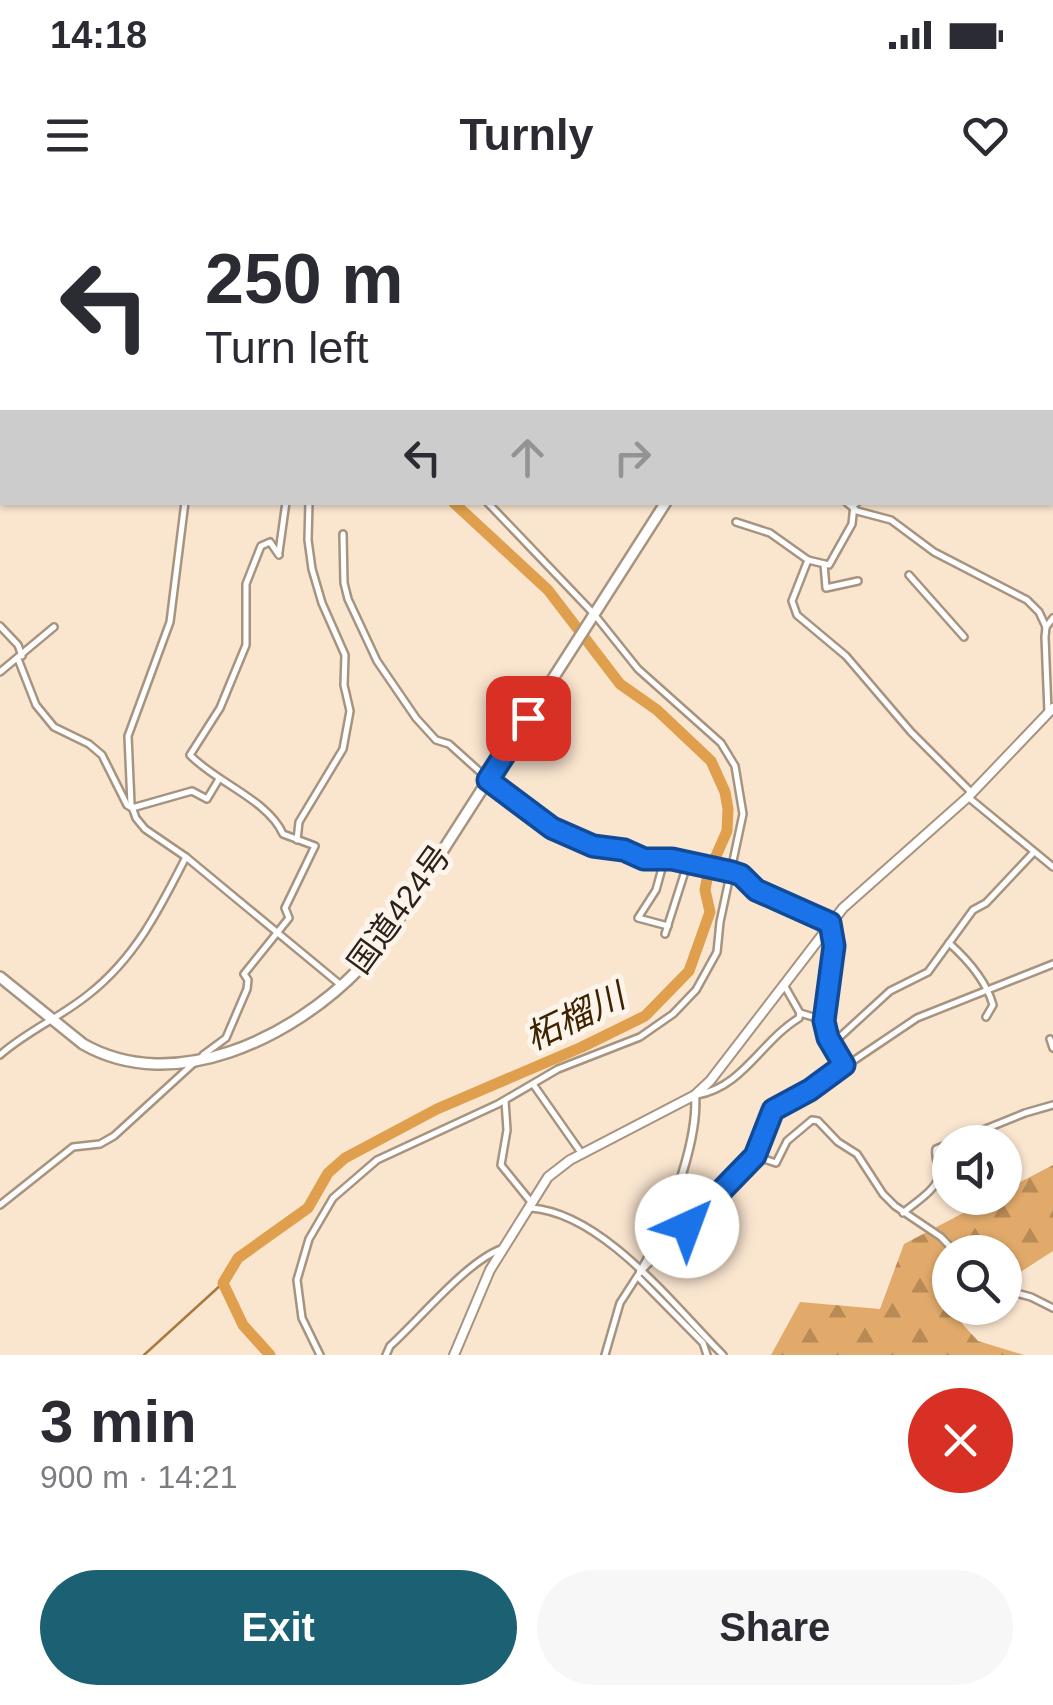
<!DOCTYPE html>
<meta charset="utf-8">
<style>
:root{--surface:#fff;--page:#f7f7f7;--text:#2b2b33;--muted:#7c7c81;--accent:#1c6073}
body{margin:0;font-family:Arial,"Noto Sans JP",sans-serif;background:var(--page);color:var(--text);height:100vh;display:flex;flex-direction:column;font-size:38px;white-space:nowrap}
*{box-sizing:border-box;margin:0}
p{font-size:32px;color:var(--muted)}
.icon{flex:none;width:55px;height:55px;fill:none;stroke:currentColor;stroke-width:2;stroke-linecap:round;stroke-linejoin:round}
.map{position:relative;height:1155px;overflow:hidden}
.panel{display:flex;flex-direction:column;background:var(--surface);flex:1}
.panel>*{flex:none}
.banner{position:absolute;left:0px;top:0px;width:1055px;height:305px;box-shadow:0 2px 8px #0004;background:#fff;color:var(--text);overflow:hidden}
.fabs{position:absolute;left:932px;top:925px;display:grid;gap:20px}
.fabs a{display:grid;place-items:center;width:90px;height:90px;border-radius:50%;background:var(--surface);box-shadow:0 2px 8px #0004;font-size:50px}
.pin{position:absolute;display:grid;place-items:center;width:85px;height:85px;color:#fff;margin:-42px;border-radius:20px;box-shadow:0 5px 15px #0006}
.me{position:absolute;width:110px;margin:-55px;rotate:43deg;stroke-linejoin:round;filter:drop-shadow(0 0 8px #0008)}
.turn{display:flex;align-items:center;gap:35px;height:210px;padding:0 40px;font-size:45px}
.turn .icon{width:130px;height:130px;stroke-width:2.5}
.turn b{display:block;font-size:70px;line-height:85px}
.lanes{display:flex;align-items:center;height:95px;padding:0 40px;background:#0003;justify-content:center;gap:50px;direction:ltr}
.lanes .off{opacity:.35}
.round{display:grid;place-items:center;flex:none;width:105px;height:105px;border-radius:52px;background:var(--page)}
.summary{display:flex;align-items:center;justify-content:space-between;height:170px;padding:0 40px}
h1{font-size:60px;font-weight:700;line-height:75px}
.button{display:flex;gap:20px;margin-top:auto;padding:20px 40px}
.button a{flex:1;height:115px;border-radius:60px;background:var(--accent);color:#fff;font-size:40px;font-weight:700;line-height:115px;text-align:center}
.button a+a{background:var(--page);color:var(--text)}
.status{display:flex;justify-content:space-between;align-items:center;height:70px;padding:0 50px;background:var(--surface);direction:ltr}
.status svg{height:28px;fill:currentColor}
header{display:flex;justify-content:space-between;align-items:center;height:130px;padding:0 40px;background:var(--surface);font-size:45px;font-weight:700}
.map>svg:first-child{display:block}
</style>
<div class="status"><b>14:18</b><svg viewBox="0 0 49 12"><path d="M0 12V9h3v3zM5 12V6h3v6zM10 12V3h3v9zM15 12V0h3v12zM26 1h20v11H26zM47 4h2v5h-2z"/></svg></div>
<header><svg class="icon" aria-label="menu" viewBox="0 0 24 24"><path d="M4 6h16M4 12h16M4 18h16"/></svg>Turnly<svg class="icon" aria-label="heart" viewBox="0 0 24 24"><path d="M12 20l-8-8c-3-5 5-10 8-4 3-6 11-1 8 4z"/></svg></header>
<div class="map">
<svg width="1053" height="1155" viewBox="0 0 1053 1155">
<defs>
<pattern id="forest-firs" width="22" height="20" patternUnits="userSpaceOnUse" patternTransform="scale(2.5)"><rect width="22" height="20" fill="#e1aa6a"/><path d="M5 1l3.5 6h-7zM16 11l3.5 6h-7z" fill="#b78a56"/></pattern>
</defs>
<rect width="100%" height="100%" fill="#fae5cf"/>
<polygon fill="url(#forest-firs)" points="1053,965 1053,1051 1005,1082 1005,1052 950,1052 950,1108 968,1108 956,1117 978,1141 1024,1155 771,1155 800,1102 880,1109 904,1044 992,998 1005,998 1005,990"/>
<g fill="none" stroke-linecap="round" stroke-linejoin="round">
<g stroke="#a97a3e" stroke-width="2.5">
<polyline points="773,0 778,2"/>
<polyline points="1052,66 1053,66"/>
<polyline points="144,1155 223,1083"/>
</g>
<g stroke="#df9f4d" stroke-width="11">
<polyline points="57,0 60,2"/>
<polyline points="270,1155 243,1125 223,1083 238,1058 308,1008 328,973 345,958 437,909 582,847 645,816 689,771 710,712 705,690 708,674 727,631 728,609 725,592 711,561 657,510 620,484 548,390 453,302"/>
</g>
<g stroke="#a79480" stroke-width="10">
<g id="street">
<polyline points="99,0 101,2"/>
<polyline points="337,0 342,2"/>
<polyline points="372,0 376,2"/>
<polyline points="764,0 769,2"/>
<polyline points="1033,0 1034,2"/>
<polyline points="192,2 192,0"/>
<polyline points="307,2 308,0"/>
<polyline points="451,2 454,0"/>
<polyline points="1027,2 1029,0"/>
<polyline points="0,21 2,23"/>
<polyline points="0,26 2,29"/>
<polyline points="1052,60 1053,61"/>
<polyline points="0,80 1,80"/>
<polyline points="0,152 2,155"/>
<polyline points="1052,161 1053,161"/>
<polyline points="1052,173 1053,173"/>
<polyline points="0,204 2,199"/>
<polyline points="1052,233 1053,233"/>
<polyline points="185,302 170,422 128,536 131,604 136,618 145,629 186,657 342,786"/>
<polyline points="846,302 857,311 891,320 934,352 1027,400 1039,412 1046,427"/>
<polyline points="858,302 854,305 852,324 829,365 808,360 792,401 797,415 846,456 911,532 972,593"/>
<polyline points="736,322 770,333 808,360"/>
<polyline points="343,334 344,383 348,399 377,461 416,518 436,540 449,544 489,580 553,628 593,646 624,651 644,659 672,659 741,675 756,690 830,723 833,764 824,821 831,845 844,865"/>
<polyline points="279,352 286,302"/>
<polyline points="824,364 826,388 858,381"/>
<polyline points="909,375 964,437"/>
<polyline points="0,426 18,445 22,456"/>
<polyline points="18,459 36,505 54,527 89,544 102,555 127,605 132,608 192,591 207,599 219,579"/>
<polyline points="0,472 54,427"/>
<polyline points="1048,512 1045,437 1046,427 1053,418"/>
<polyline points="968,597 1053,667"/>
<polyline points="297,640 299,622 343,549 350,511 344,485 345,455 322,403 312,369 308,340 309,302"/>
<polyline points="664,661 656,690 638,718 668,726"/>
<polyline points="665,734 688,662"/>
<path d="M 949,743 C 968,760 986,780 993,805 L 986,817"/>
<polyline points="784,785 800,813 823,820"/>
<polyline points="1050,839 1053,848"/>
<polyline points="831,845 890,791 928,772 973,710 986,703 1034,652"/>
<path d="M 0,855 C 27,831 61,817 89,794 C 136,757 160,708 186,657"/>
<path d="M 203,855 L 226,838 L 247,789 L 248,780 L 244,774 L 289,718 L 285,708 L 315,646 L 283,634 C 268,600 217,583 190,555 L 220,508 L 246,445 L 246,384 L 261,346 L 270,342 L 279,355"/>
<polyline points="533,884 582,954"/>
<path d="M 697,895 C 743,887 761,841 799,818 L 800,813"/>
<polyline points="505,901 507,930 501,965 531,1002"/>
<polyline points="755,956 776,963 787,941 812,920 818,921 838,942 857,954 883,994 895,1006 941,1037 955,1052"/>
<polyline points="0,1005 73,947 100,944 114,936 195,862"/>
<path d="M 531,1008 C 603,1013 674,1106 723,1155"/>
<path d="M 903,1013 C 913,1004 938,989 939,975 C 940,965 934,959 936,949 L 1025,913 L 1053,905"/>
<polyline points="638,1077 703,1143 707,1155"/>
<polyline points="1005,1090 1031,1097 1053,1108"/>
<polyline points="320,1155 302,1118 297,1080 309,1039 333,998 377,960 498,904 558,869 640,837 673,814 696,790 717,752 720,722 743,614 735,566 721,543 638,469 594,414 487,302"/>
<path d="M 386,1155 L 390,1146 C 420,1119 466,1062 501,1049"/>
<polyline points="605,1155 620,1103 640,1072 755,956 773,910 810,890 917,818 1053,764"/>
</g>
</g>
<g stroke="#a79480" stroke-width="11">
<path id="secondary" d="M 640,1072 C 665,1031 699,942 695,895"/>
</g>
<g stroke="#a79480" stroke-width="12">
<polyline id="primary" points="454,1155 490,1070 548,977 570,960 695,895 710,881 843,708 968,597 1053,508"/>
</g>
<g stroke="#a79480" stroke-width="14">
<g id="highway">
<polyline points="1046,0 1051,2"/>
<polyline points="858,2 860,0"/>
<path d="M 0,777 L 83,844 C 174,896 292,838 359,769 C 377,751 391,729 406,708 L 666,302"/>
</g>
</g>
<use href="#street" stroke="#fff" stroke-width="5"/>
<use href="#secondary" stroke="#fff" stroke-width="6"/>
<use href="#primary" stroke="#fff" stroke-width="8"/>
<use href="#highway" stroke="#fff" stroke-width="9"/>
</g>
<g fill="none" stroke-linecap="round" stroke-linejoin="round">
<g stroke="#114b97" stroke-width="25">
<polyline id="route" points="528,518 488,580 552,628 593,646 624,650 644,659 672,659 732,672 741,675 756,690 830,723 834,746 824,821 828,838 844,865 810,890 773,910 755,956 687,1026"/>
</g>
<use href="#route" stroke="#1a73e8" stroke-width="18"/>
</g>
<g text-anchor="middle" stroke-width="10" stroke-linejoin="round" paint-order="stroke">
<g font-size="32" fill="#2b231b" stroke="#fdf5ec">
<text transform="translate(399 709) rotate(-54)" y="11">国道424号</text>
</g>
<g font-size="35" font-style="italic" fill="#3d2300" stroke="#fdf5ec">
<text transform="translate(575 817) rotate(-26)" y="12">柘榴川</text>
</g>
</g>
</svg>
<div class="fabs">
<a><svg class="icon" aria-label="sound" viewBox="0 0 24 24"><path d="M4 9h4l5-4v14l-5-4H4zM17 9q2 3 0 6"/></svg></a>
<a><svg class="icon" aria-label="search" viewBox="0 0 24 24"><circle cx="10" cy="10" r="6"/><path d="M15 15l6 6"/></svg></a>
</div>
<div class="pin" style="left:528px;top:518px;background:#d93025"><svg class="icon" aria-label="arrive" viewBox="0 0 24 24"><path d="M6 21V4h12l-3 4 3 4H6"/></svg></div>
<svg class="me" style="left:687px;top:1026px" viewBox="-20 -20 40 40"><circle r="19" fill="#fff"/><path d="M0-13L10 11 0 6-10 11z" fill="#1a73e8"/></svg>
<div class="banner">
<div class="turn"><svg class="icon" aria-label="left" viewBox="0 0 24 24"><path d="M17 20v-9H6M10 6l-5 5 5 5"/></svg><div><b>250 m</b>Turn left</div></div>
<div class="lanes"><svg class="icon" aria-label="left" viewBox="0 0 24 24"><path d="M17 20v-9H6M10 6l-5 5 5 5"/></svg><svg class="icon off" aria-label="ahead" viewBox="0 0 24 24"><path d="M12 20V5M6 11l6-6 6 6"/></svg><svg class="icon off" aria-label="right" viewBox="0 0 24 24"><path d="M7 20v-9h11M14 6l5 5-5 5"/></svg></div>
</div>
</div>
<section class="panel">
<div class="summary"><div><h1>3 min</h1><p>900 m · 14:21</p></div><a class="round" style="background:#d93025;color:#fff"><svg class="icon" aria-label="close" viewBox="0 0 24 24"><path d="M6 6l12 12M18 6L6 18"/></svg></a></div>
<div class="button"><a>Exit</a><a>Share</a></div>
</section>
